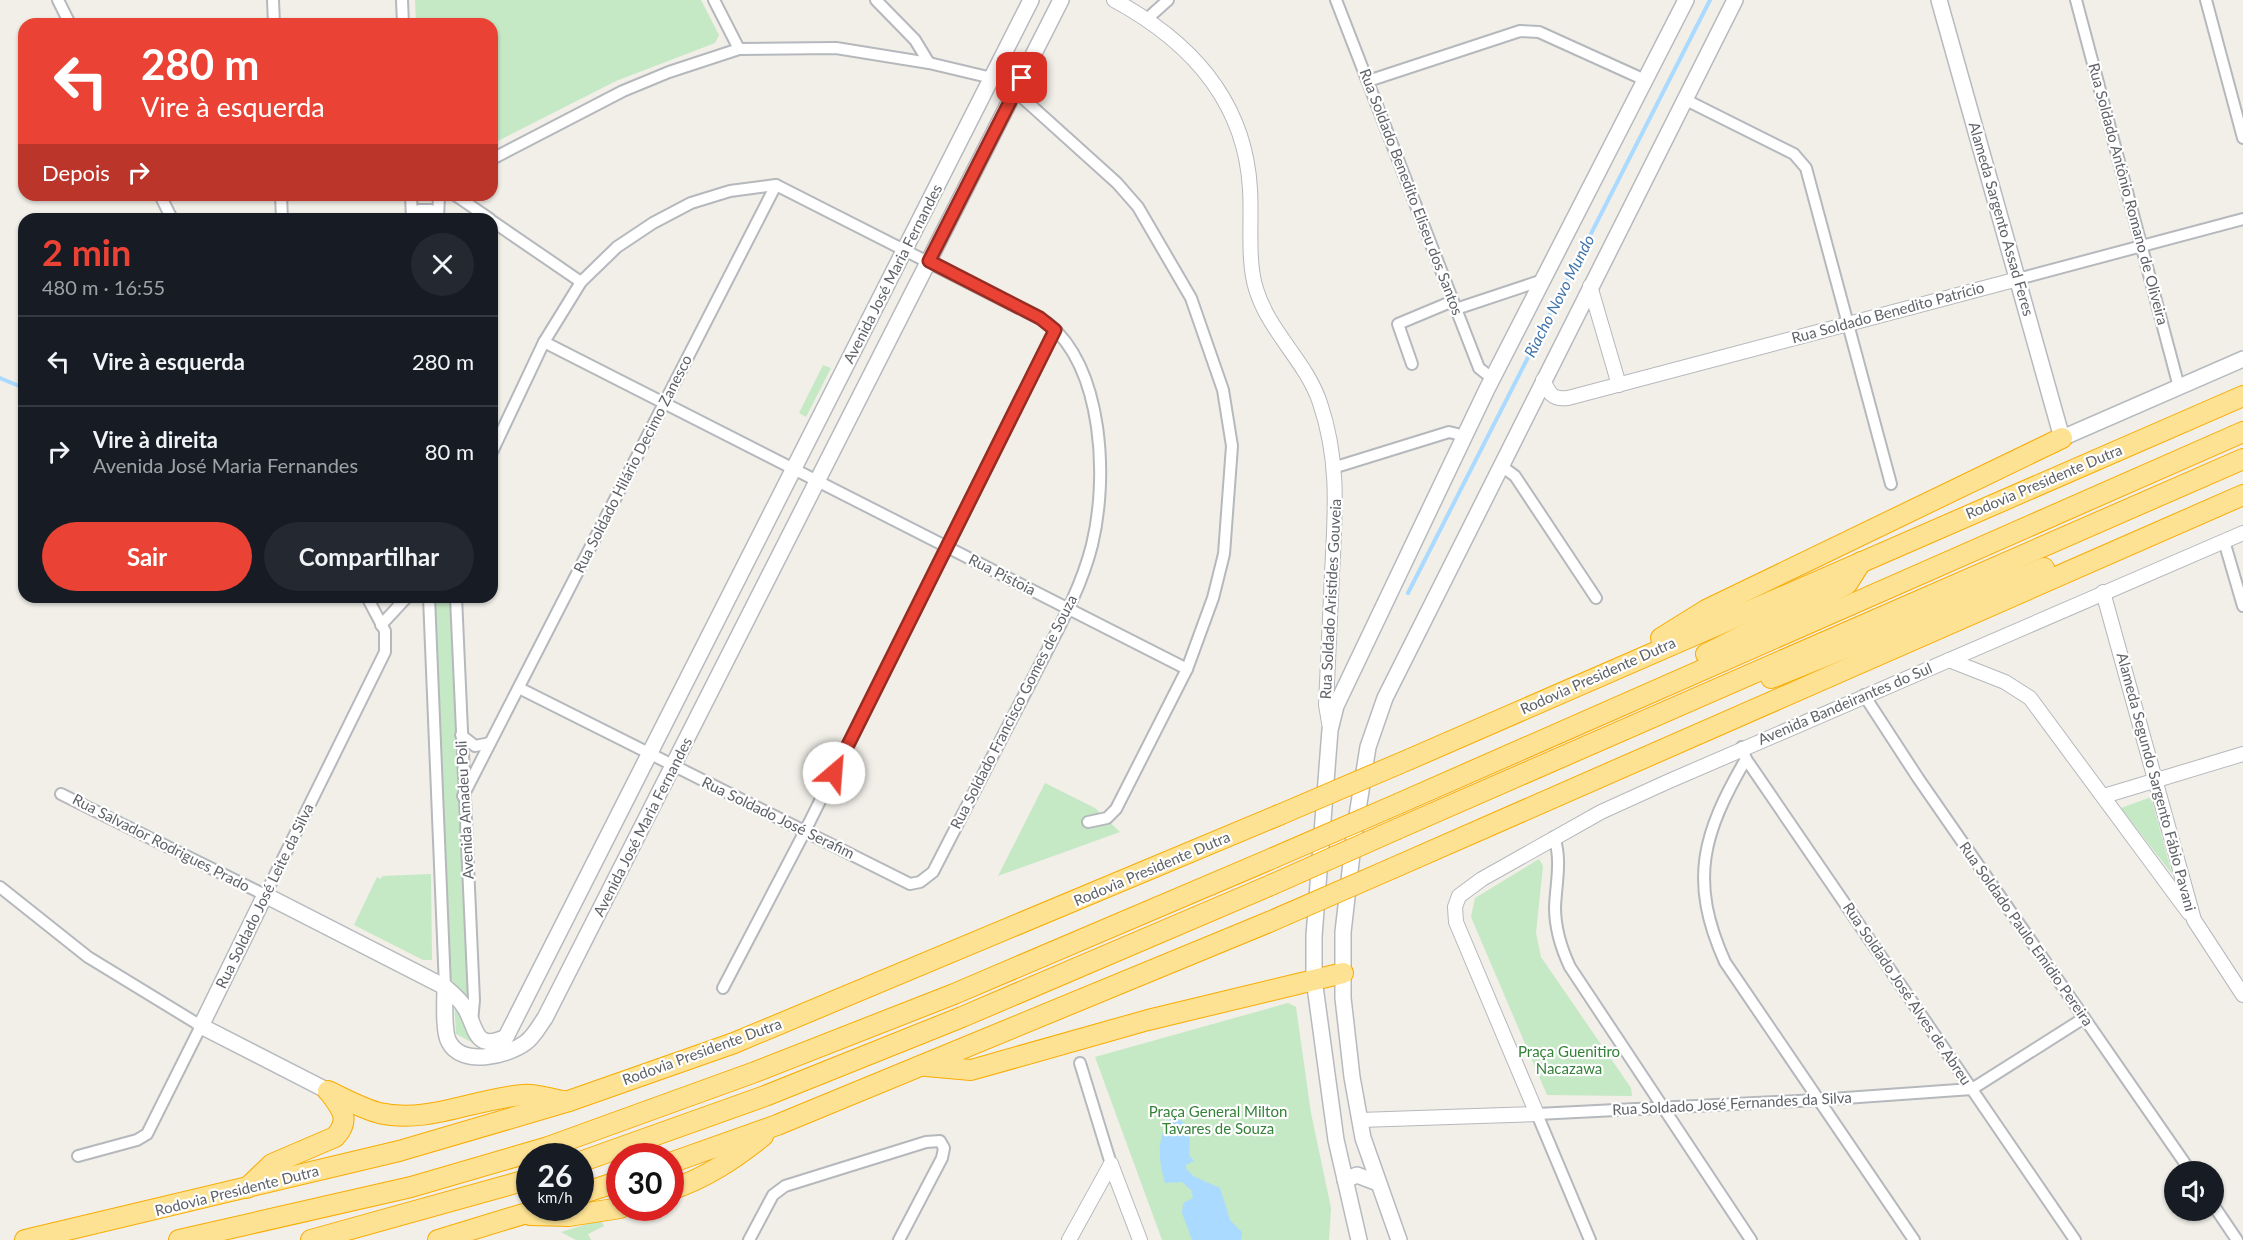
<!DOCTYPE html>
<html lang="pt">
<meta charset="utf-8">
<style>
:root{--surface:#171b24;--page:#242831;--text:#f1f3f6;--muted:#9ea1a6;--line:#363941;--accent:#ea4335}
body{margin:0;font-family:Lato,sans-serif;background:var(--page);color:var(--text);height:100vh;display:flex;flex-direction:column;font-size:22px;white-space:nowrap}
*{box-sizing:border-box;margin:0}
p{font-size:20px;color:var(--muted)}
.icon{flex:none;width:33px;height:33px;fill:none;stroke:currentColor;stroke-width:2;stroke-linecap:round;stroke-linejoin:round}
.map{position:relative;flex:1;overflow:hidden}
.side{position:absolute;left:18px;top:213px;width:480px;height:390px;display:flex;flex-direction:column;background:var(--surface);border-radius:18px;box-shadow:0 2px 4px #0004}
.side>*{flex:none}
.banner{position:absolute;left:18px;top:18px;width:480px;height:183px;border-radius:18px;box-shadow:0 2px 4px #0004;background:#ea4335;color:#fff;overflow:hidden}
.controls{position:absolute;left:2164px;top:1161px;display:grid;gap:12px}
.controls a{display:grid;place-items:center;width:60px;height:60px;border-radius:50%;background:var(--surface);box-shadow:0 2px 4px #0004;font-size:30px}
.speed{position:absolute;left:516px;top:1143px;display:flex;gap:12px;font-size:30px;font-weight:700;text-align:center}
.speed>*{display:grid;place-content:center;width:78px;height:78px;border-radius:50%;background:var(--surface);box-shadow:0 2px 4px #0004;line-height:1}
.speed small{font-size:15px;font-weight:400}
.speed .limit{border:9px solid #d22;background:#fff;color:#111}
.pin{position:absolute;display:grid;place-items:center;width:51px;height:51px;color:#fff;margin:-26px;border-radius:12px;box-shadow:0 3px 9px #0006}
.me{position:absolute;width:66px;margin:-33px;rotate:27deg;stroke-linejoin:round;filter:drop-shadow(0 0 4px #0008)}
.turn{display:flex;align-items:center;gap:21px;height:126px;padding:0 24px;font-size:27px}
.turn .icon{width:78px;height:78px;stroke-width:2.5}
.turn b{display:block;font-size:42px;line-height:51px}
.then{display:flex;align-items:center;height:57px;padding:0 24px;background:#0003;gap:12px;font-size:22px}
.round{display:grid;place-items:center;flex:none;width:63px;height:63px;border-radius:32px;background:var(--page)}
.headline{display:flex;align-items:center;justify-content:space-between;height:102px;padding:0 24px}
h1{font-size:36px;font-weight:700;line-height:45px;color:var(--accent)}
.action{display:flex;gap:12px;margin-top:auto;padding:12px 24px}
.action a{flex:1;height:69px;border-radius:36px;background:var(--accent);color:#fff;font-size:24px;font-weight:700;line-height:69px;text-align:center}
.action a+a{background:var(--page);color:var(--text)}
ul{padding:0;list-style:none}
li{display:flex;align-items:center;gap:18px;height:90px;padding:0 24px;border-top:2px solid var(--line)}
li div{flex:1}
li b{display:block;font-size:22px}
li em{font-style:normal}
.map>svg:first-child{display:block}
</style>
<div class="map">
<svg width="2243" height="1240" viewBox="0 0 2243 1240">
<rect width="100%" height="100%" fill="#f1efe8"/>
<g fill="#c5e8c5">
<polygon points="415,0 701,0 719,35 715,43 616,81 492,144 492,24 416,24"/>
<polygon points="823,365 831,368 806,417 799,413"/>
<polygon points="433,597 452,597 469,1000 451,979"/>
<polygon points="1045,783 1095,808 1120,832 998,876"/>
<polygon points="2151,797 2172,874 2121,808"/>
<polygon points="1539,859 1543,866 1536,933 1541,957 1631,1088 1632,1096 1547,1095 1471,917 1475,898"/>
<polygon points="431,874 432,960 423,960 354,925 377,877 380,879 383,876"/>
<path d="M 454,1000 C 466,1012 465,1028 473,1043 L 456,1034 Z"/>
<polygon points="1288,1003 1296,1007 1311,1113 1331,1208 1329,1240 1162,1240 1095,1057"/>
<polygon points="601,1220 604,1226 588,1234 591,1240 576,1240 561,1232"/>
</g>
<path fill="#aadaff" d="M 1173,1115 C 1191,1125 1191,1136 1189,1155 L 1194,1161 L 1186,1165 L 1186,1168 L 1193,1176 L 1220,1188 L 1230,1220 L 1242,1232 L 1241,1240 L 1192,1240 L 1182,1213 L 1183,1203 L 1193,1198 L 1191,1190 L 1182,1182 L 1165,1183 C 1158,1158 1156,1135 1173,1115 Z"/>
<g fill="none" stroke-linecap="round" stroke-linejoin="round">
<g stroke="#aadaff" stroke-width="4">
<polyline points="0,378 24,388"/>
<polyline points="1408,593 1710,0"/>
</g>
<g stroke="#b5b8bc" stroke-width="14">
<g id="minor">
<polyline points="58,0 70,24"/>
<polyline points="273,0 274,24"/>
<polyline points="402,0 403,24"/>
<polyline points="714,0 739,49"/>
<polyline points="876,0 915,40 929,63"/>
<polyline points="1336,0 1479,368 1493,379"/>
<polyline points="2076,0 2179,387"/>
<polyline points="2206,0 2243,138"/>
<polyline points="1148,18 1168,0"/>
<polyline points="1368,81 1520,31 1539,32 1645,80"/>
<polyline points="1684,99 1794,154 1806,168 1891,484"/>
<polyline points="492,159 623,91 669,72 739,49 836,48 929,63 992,78 1015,91 1117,183 1138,207 1191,298 1223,390 1232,446 1224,554 1213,598 1187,669 1116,809 1107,818 1088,822"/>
<polyline points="160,195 172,219"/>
<polyline points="281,195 282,219"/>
<polyline points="411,195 412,219"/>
<polyline points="455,195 490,219"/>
<polyline points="412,214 419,210 431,210 437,218"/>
<polyline points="438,219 439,195"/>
<polyline points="492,221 581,282"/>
<polyline points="2018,279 2243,219"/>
<polyline points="1456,309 1543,280"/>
<polyline points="544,342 1187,669"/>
<polyline points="1412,364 1398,324 1453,301"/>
<path d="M 492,452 L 544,342 L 581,282 L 617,247 L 653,223 L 691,203 L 730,191 L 776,185 L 1048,323 C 1104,370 1108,479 1092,545 C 1080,593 1053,638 1031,682 C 998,745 966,808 933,872 L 920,882 L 910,884 L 519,688"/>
<polyline points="1500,465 1515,476 1596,598"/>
<polyline points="1336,467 1449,432 1465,436"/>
<polyline points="2224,541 2243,606"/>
<polyline points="429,597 445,987"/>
<polyline points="456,597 474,1000 472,1022"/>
<polyline points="381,625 407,597"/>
<polyline points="1864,695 1918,778 2191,1172"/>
<polyline points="461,735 475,746 490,743"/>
<polyline points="1742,747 1746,759 2075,1240"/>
<path d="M 1746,759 C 1703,833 1688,880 1725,962 L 1914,1240"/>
<polyline points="61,794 265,895 385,652 385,631 367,597"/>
<polyline points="463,796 776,185"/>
<path d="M 1554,837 C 1562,860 1556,883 1555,907 C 1555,928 1561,948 1570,967 L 1751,1240"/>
<polyline points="0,887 88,957 201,1026 147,1134 137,1140 78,1156"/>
<polyline points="723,988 804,833 1055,330"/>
<polyline points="1080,1063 1111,1164"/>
<polyline points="2214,1206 2237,1240"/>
<polyline points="749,1240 773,1195 785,1186 926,1142 940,1141 944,1148 942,1158 899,1240"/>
<polyline points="1590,1240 1537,1114 1817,1100 1972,1089 2084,1018"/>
</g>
</g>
<g stroke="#b5b8bc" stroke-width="16">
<g id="tertiary">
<path d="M 1114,0 C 1190,41 1245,100 1250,189 C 1252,219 1247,261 1256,289 C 1269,332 1306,361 1320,403 C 1340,462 1335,514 1332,574 C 1330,618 1328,662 1326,705 L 1330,728"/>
<polyline points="1590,286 1619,385"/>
<path d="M 1543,380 C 1549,393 1552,400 1568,398 L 2018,279"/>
<polyline points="2103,592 2194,920 2243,995"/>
<polyline points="1949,660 2005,682 2030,698 2189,913"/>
<polyline points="2104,796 2243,754"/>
<polyline points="1360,1120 1537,1114 1456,922 1455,907 1459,896 1482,879 1601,812 1667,782 2243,533"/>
<polyline points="1111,1164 1140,1240"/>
<polyline points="1069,1240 1111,1164"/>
</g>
</g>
<g stroke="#b6babf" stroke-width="18">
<g id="secondary">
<polyline points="1939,0 2062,438 2243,359"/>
<path d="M 445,987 C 445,1000 443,1032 449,1042 C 462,1067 507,1056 525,1043 C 534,1037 539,1026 545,1018 L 1061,0"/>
<path d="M 328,1091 L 201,1026 L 265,895 L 445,987 C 452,993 460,999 465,1008 C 477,1028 474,1052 506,1037 L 1031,0"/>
<polyline points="1345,1180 1357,1175 1378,1183"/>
<polyline points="1359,1240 1336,1140 1314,979 1314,936 1330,730 1336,706 1487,389 1686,0"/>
<polyline points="1399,1240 1363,1138 1352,1077 1343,998 1343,932 1355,828 1368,747 1385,698 1735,0"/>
</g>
</g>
<g stroke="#f9ab00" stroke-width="22">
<g id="motorway">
<polyline points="1661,638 1706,610 2062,438"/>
<polyline points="1706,654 1847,584 1861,562"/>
<polyline points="1771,678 2044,568"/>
<polyline points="1410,759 2243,396"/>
<polyline points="1400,803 2243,432"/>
<polyline points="1397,829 2243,459"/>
<polyline points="1393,868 2243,495"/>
<polyline points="926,1066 971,1070 1148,1020 1343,973"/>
<path d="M 328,1091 C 345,1099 361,1108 379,1113 C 427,1124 474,1099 522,1095 C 534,1093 550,1099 563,1101"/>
<polyline points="580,1162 765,1096 962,1017 1271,885"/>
<polyline points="670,1163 777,1125 1269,922"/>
<path d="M 247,1188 L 272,1164 L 335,1137 C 351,1120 342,1109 330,1093"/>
<path d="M 670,1190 C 706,1178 734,1159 763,1136"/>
<polyline points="580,1194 620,1181"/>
<polyline points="530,1215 569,1216 620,1208"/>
<polyline points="25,1240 399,1151 566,1102 734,1043 1279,815"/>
<polyline points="179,1240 411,1187 548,1147 755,1072 954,994 1273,858"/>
<polyline points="311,1240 530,1179"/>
<polyline points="438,1240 543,1208"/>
</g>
</g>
<use href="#minor" stroke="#fff" stroke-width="10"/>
<use href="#tertiary" stroke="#fff" stroke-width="14"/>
<use href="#secondary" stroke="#fff" stroke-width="15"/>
<use href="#motorway" stroke="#fde293" stroke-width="20"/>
<g stroke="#f9ab00" stroke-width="22" stroke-linecap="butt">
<g id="motorway-bridge">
<polyline points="1279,815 1410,759"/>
<polyline points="1273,858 1400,803"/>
<polyline points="1271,885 1397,829"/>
<polyline points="1269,922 1393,868"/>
</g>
</g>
<use href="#motorway-bridge" stroke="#fde293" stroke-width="20"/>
</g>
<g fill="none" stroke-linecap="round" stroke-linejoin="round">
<g stroke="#982c22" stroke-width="15">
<polyline id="route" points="834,773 1055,330 1040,318 929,261 1022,78"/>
</g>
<use href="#route" stroke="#ea4335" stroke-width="10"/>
</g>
<g text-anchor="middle" stroke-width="4.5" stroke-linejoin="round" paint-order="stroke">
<g font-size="15" fill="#5f6368" stroke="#fff">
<text transform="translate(1411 192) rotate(69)" y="5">Rua Soldado Benedito Eliseu dos Santos</text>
<text transform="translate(2128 194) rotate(75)" y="5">Rua Soldado Antônio Romano de Oliveira</text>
<text transform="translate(2001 219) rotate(74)" y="5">Alameda Sargento Assad Feres</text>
<text transform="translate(893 274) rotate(-63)" y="5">Avenida José Maria Fernandes</text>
<text transform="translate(1888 313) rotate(-15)" y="5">Rua Soldado Benedito Patrício</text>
<text transform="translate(633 464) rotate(-63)" y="5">Rua Soldado Hilário Decimo Zanesco</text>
<text transform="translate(2044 482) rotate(-23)" y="5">Rodovia Presidente Dutra</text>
<text transform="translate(1002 575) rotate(27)" y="5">Rua Pistoia</text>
<text transform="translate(1331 599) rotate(-87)" y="5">Rua Soldado Aristides Gouveia</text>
<text transform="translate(1598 676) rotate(-24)" y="5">Rodovia Presidente Dutra</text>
<text transform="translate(1845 704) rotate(-23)" y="5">Avenida Bandeirantes do Sul</text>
<text transform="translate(1014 712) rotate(-63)" y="5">Rua Soldado Francisco Gomes de Souza</text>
<text transform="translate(2156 782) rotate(75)" y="5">Alameda Segundo Sargento Fábio Pavani</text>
<text transform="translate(465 810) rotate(-93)" y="5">Avenida Amadeu Poli</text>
<text transform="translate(778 818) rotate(26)" y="5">Rua Soldado José Serafim</text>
<text transform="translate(643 827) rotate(-63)" y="5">Avenida José Maria Fernandes</text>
<text transform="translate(161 843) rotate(27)" y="5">Rua Salvador Rodrigues Prado</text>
<text transform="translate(1152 869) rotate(-23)" y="5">Rodovia Presidente Dutra</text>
<text transform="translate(265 896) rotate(-64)" y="5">Rua Soldado José Leite da Silva</text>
<text transform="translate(2026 934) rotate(55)" y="5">Rua Soldado Paulo Emídio Pereira</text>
<text transform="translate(1907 994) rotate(56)" y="5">Rua Soldado José Alves de Abreu</text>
<text transform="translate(702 1052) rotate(-20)" y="5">Rodovia Presidente Dutra</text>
<text transform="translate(1732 1104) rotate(-3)" y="5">Rua Soldado José Fernandes da Silva</text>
<text transform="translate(237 1191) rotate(-14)" y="5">Rodovia Presidente Dutra</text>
</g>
<g font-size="15" fill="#348238" stroke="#fff">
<text x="1569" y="1057">Praça Guenitiro<tspan x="1569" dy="17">Nacazawa</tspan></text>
<text x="1218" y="1117">Praça General Milton<tspan x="1218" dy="17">Tavares de Souza</tspan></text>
</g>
<g font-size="16" font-style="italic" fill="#4174aa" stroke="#fff">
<text transform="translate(1559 296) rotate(-63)" y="6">Riacho Novo Mundo</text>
</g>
</g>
</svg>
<div class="controls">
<a><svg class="icon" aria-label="sound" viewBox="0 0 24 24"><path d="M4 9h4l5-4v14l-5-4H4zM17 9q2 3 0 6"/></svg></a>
</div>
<div class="speed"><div>26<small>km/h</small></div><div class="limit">30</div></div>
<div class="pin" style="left:1022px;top:78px;background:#d93025"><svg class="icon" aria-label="arrive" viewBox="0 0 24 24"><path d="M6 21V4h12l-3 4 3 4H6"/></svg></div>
<svg class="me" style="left:834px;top:773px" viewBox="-20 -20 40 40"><circle r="19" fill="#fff"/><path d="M0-13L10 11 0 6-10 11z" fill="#ea4335"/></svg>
<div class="banner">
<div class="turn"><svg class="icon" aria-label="left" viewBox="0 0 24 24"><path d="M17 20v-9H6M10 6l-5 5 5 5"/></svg><div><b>280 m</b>Vire à esquerda</div></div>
<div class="then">Depois<svg class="icon" aria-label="right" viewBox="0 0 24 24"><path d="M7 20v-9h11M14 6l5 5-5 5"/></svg></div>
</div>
<section class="side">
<div class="headline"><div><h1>2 min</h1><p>480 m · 16:55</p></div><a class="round"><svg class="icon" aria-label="close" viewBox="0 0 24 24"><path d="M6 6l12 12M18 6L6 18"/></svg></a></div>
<ul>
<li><svg class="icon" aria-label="left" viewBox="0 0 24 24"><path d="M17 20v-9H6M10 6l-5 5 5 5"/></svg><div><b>Vire à esquerda</b></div><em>280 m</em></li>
<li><svg class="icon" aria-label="right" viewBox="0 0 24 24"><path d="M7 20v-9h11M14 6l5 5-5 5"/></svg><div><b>Vire à direita</b><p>Avenida José Maria Fernandes</p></div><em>80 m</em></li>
</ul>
<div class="action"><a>Sair</a><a>Compartilhar</a></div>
</section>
</div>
